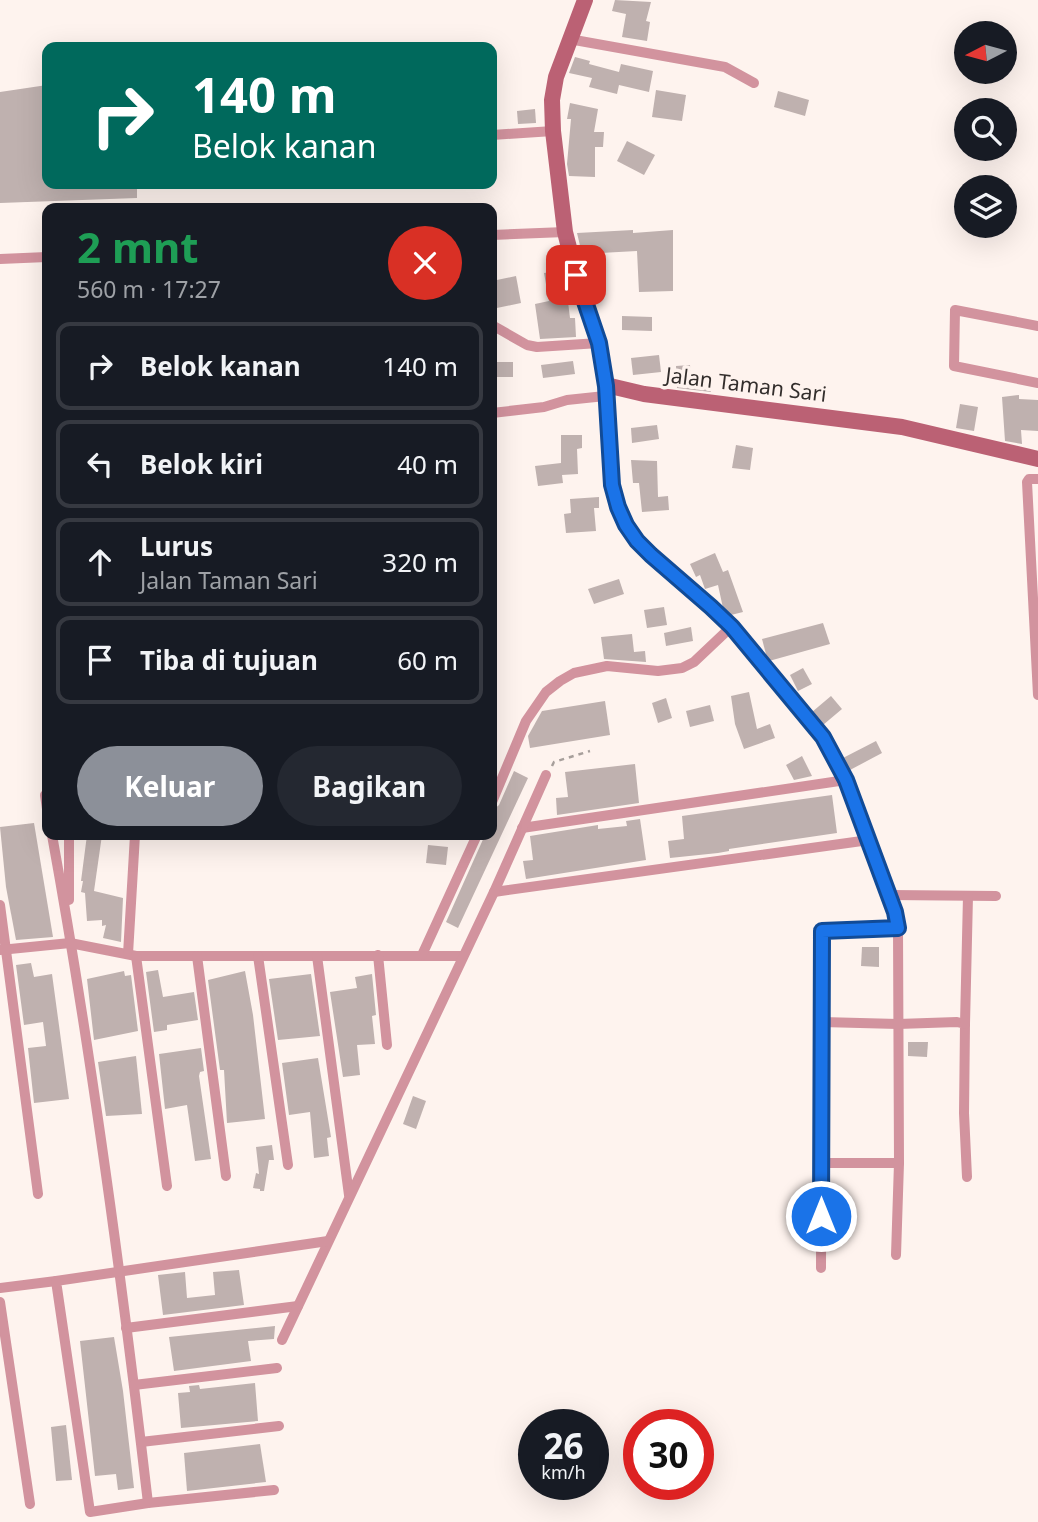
<!DOCTYPE html>
<html lang="id">
<meta charset="utf-8">
<style>
:root{--surface:#171b24;--page:#242831;--text:#f1f3f6;--muted:#9ea1a6;--line:#363941;--accent:#8c9099}
body{margin:0;font-family:"Noto Sans",sans-serif;background:var(--page);color:var(--text);height:100vh;display:flex;flex-direction:column;font-size:26px;white-space:nowrap}
*{box-sizing:border-box;margin:0}
p{font-size:23px;color:var(--muted)}
.icon{flex:none;width:38px;height:38px;fill:none;stroke:currentColor;stroke-width:2;stroke-linecap:round;stroke-linejoin:round}
.map{position:relative;flex:1;overflow:hidden}
.drawer{position:absolute;left:42px;top:203px;width:455px;height:637px;display:flex;flex-direction:column;background:var(--surface);border-radius:14px;box-shadow:0 7px 28px #0002}
.drawer>*{flex:none}
.top-card{position:absolute;left:42px;top:42px;width:455px;height:147px;border-radius:14px;box-shadow:0 7px 28px #0002;background:#00695c;color:#fff;overflow:hidden}
.needle{width:46px;rotate:264deg}
.fabs{position:absolute;left:954px;top:21px;display:grid;gap:14px}
.fabs a{display:grid;place-items:center;width:63px;height:63px;border-radius:50%;background:var(--surface);box-shadow:0 7px 28px #0002;font-size:35px}
.speed{position:absolute;left:518px;top:1409px;display:flex;gap:14px;font-size:35px;font-weight:700;text-align:center}
.speed>*{display:grid;place-content:center;width:91px;height:91px;border-radius:50%;background:var(--surface);box-shadow:0 7px 28px #0002;line-height:1}
.speed small{font-size:18px;font-weight:400}
.speed .limit{border:10px solid #d22;background:#fff;color:#111}
.pin{position:absolute;display:grid;place-items:center;width:60px;height:60px;color:#fff;margin:-30px;border-radius:14px;box-shadow:0 4px 10px #0006}
.me{position:absolute;width:77px;margin:-38px;rotate:0deg;stroke-linejoin:round;filter:drop-shadow(0 0 5px #0008)}
.turn{display:flex;align-items:center;gap:24px;height:147px;padding:0 35px;font-size:32px}
.turn .icon{width:91px;height:91px;stroke-width:2.5}
.turn b{display:block;font-size:49px;line-height:60px}
.round{display:grid;place-items:center;flex:none;width:74px;height:74px;border-radius:37px;background:var(--page)}
.headline{display:flex;align-items:center;justify-content:space-between;height:119px;padding:0 35px}
h1{font-size:42px;font-weight:700;line-height:52px;color:#1e9e55}
.button{display:flex;gap:14px;margin-top:auto;padding:14px 35px}
.button a{flex:1;height:80px;border-radius:42px;background:var(--accent);color:#fff;font-size:28px;font-weight:700;line-height:80px;text-align:center}
.button a+a{background:var(--page);color:var(--text)}
ul{padding:0;list-style:none}
li{display:flex;align-items:center;gap:21px;height:88px;margin:0 14px 10px;padding:0 21px;border:4px solid var(--line);border-radius:14px}
li div{flex:1}
li b{display:block;font-size:26px}
li em{font-style:normal}
.map>svg:first-child{display:block}
</style>
<div class="map">
<svg width="1038" height="1522" viewBox="0 0 1038 1522">
<rect width="100%" height="100%" fill="#fef3ee"/>
<g fill="#bfb1af">
<polygon points="615,0 651,2 646,21 650,22 647,41 622,37 626,14 612,11"/>
<polygon points="575,57 590,61 589,64 619,72 621,64 653,71 649,92 619,85 617,94 589,87 592,78 569,73"/>
<polygon points="47,85 47,184 137,184 137,198 0,203 0,92"/>
<polygon points="656,90 686,95 682,121 652,117"/>
<polygon points="778,91 809,100 805,116 774,107"/>
<polygon points="570,103 598,109 594,132 604,132 603,147 595,147 595,177 569,176 567,164 571,119 567,119"/>
<polygon points="535,109 536,123 518,124 517,111"/>
<polygon points="627,141 655,155 644,175 617,161"/>
<polygon points="633,230 633,233 673,230 673,291 639,292 637,251 582,254 577,233"/>
<polygon points="564,270 570,318 575,318 576,337 540,339 535,304 549,301 544,273"/>
<polygon points="516,276 521,303 492,309 492,281"/>
<polygon points="622,316 652,317 652,331 622,330"/>
<polygon points="659,355 661,372 633,375 631,358"/>
<polygon points="573,361 575,374 543,378 541,365"/>
<rect x="492" y="362" width="21" height="15"/>
<polygon points="690,365 691,378 710,377 711,392 677,388 676,366"/>
<polygon points="1019,395 1019,399 1038,400 1038,431 1021,430 1022,444 1005,441 1002,397"/>
<polygon points="960,404 978,407 974,431 956,428"/>
<polygon points="657,425 659,439 632,443 631,428"/>
<polygon points="561,435 582,435 582,448 577,449 578,474 562,475 563,483 538,486 535,466 561,463"/>
<polygon points="736,445 753,448 750,470 732,468"/>
<polygon points="631,460 657,461 658,497 668,496 669,510 642,512 639,483 633,483"/>
<polygon points="599,497 599,508 594,508 596,531 566,533 564,514 571,513 570,499"/>
<polygon points="715,553 723,572 728,570 743,612 731,615 723,608 718,585 705,589 700,575 696,577 690,564"/>
<polygon points="619,579 624,594 594,604 588,589"/>
<polygon points="664,607 667,625 647,628 644,610"/>
<polygon points="823,623 830,644 769,661 767,658 762,639"/>
<polygon points="691,627 693,641 666,646 664,633"/>
<polygon points="632,634 634,652 645,651 646,662 604,659 601,637"/>
<polygon points="803,668 812,684 798,691 790,675"/>
<polygon points="749,692 757,729 770,724 775,738 744,749 735,724 731,696"/>
<polygon points="831,696 842,709 823,725 812,712"/>
<polygon points="666,698 672,718 658,723 652,703"/>
<polygon points="605,701 610,735 530,748 528,736 542,711"/>
<polygon points="710,705 714,721 690,727 686,711"/>
<polygon points="876,741 882,753 850,770 843,758"/>
<polygon points="802,756 812,776 794,780 786,765"/>
<polygon points="635,764 639,803 557,815 556,798 568,797 565,772"/>
<polygon points="514,771 528,778 458,928 446,922 485,835 492,835 492,811 499,805"/>
<polygon points="832,795 837,833 729,849 729,851 718,853 670,858 668,841 684,839 682,816"/>
<polygon points="640,819 646,860 526,879 523,861 533,860 530,836 598,825 598,829 627,826 626,821"/>
<polygon points="34,823 53,937 16,940 6,887 0,827"/>
<polygon points="87,835 102,835 94,891 123,898 121,942 103,938 106,925 102,926 102,920 87,921 85,893 81,892 83,881 81,881"/>
<polygon points="428,845 448,847 446,865 426,863"/>
<polygon points="862,947 879,947 879,967 861,966"/>
<polygon points="31,963 34,977 52,974 69,1099 34,1103 28,1048 46,1046 43,1022 24,1025 16,965"/>
<polygon points="158,970 163,997 194,992 198,1020 167,1025 167,1030 154,1032 146,972"/>
<polygon points="124,971 125,976 131,975 138,1031 94,1040 87,979"/>
<polygon points="245,971 253,1015 265,1119 227,1123 224,1070 220,1070 208,980"/>
<polygon points="311,974 320,1036 278,1040 269,979"/>
<polygon points="372,974 376,1015 372,1016 375,1044 357,1045 360,1075 343,1077 330,992 357,988 355,977"/>
<polygon points="908,1042 928,1042 927,1057 908,1056"/>
<polygon points="201,1048 204,1071 200,1072 199,1076 211,1159 195,1161 187,1105 165,1109 159,1054"/>
<polygon points="136,1056 142,1114 106,1116 98,1062"/>
<polygon points="318,1058 331,1137 327,1138 329,1156 314,1158 310,1112 289,1115 282,1063"/>
<polygon points="413,1096 426,1101 416,1129 403,1124"/>
<polygon points="272,1145 274,1160 269,1160 264,1191 260,1191 260,1189 253,1188 256,1173 259,1174 256,1147"/>
<polygon points="239,1270 244,1305 163,1315 158,1275 185,1272 187,1298 215,1295 213,1272"/>
<polygon points="275,1326 274,1339 248,1341 251,1361 174,1371 169,1337"/>
<polygon points="114,1337 123,1391 134,1488 118,1490 116,1474 95,1476 80,1341"/>
<polygon points="255,1383 258,1421 181,1428 178,1393 190,1392 189,1386 199,1385 200,1389"/>
<polygon points="66,1425 72,1480 56,1481 51,1427"/>
<polygon points="260,1444 266,1482 187,1491 184,1453"/>
</g>
<g fill="none" stroke-linecap="round" stroke-linejoin="round">
<polyline stroke="#a79f9b" stroke-width="2.5" stroke-dasharray="5 5" stroke-linecap="butt" points="552,766 554,762 590,751"/>
<g stroke="#d2939e" stroke-width="10">
<polyline points="569,39 725,67 754,83"/>
<polyline points="492,135 553,131"/>
<polyline points="492,235 565,232"/>
<polyline points="0,259 47,257"/>
<polyline points="492,325 527,345 537,347 599,343"/>
<polyline points="1038,326 955,310 954,366 1038,383"/>
<polyline points="606,385 612,485 618,507 626,525 651,555 724,619 823,738 846,780 869,840 895,912 898,928 899,1163 896,1255"/>
<polyline points="492,413 544,407 567,400 605,396"/>
<polyline points="1038,479 1029,479 1027,482 1038,695"/>
<polyline points="45,795 47,809"/>
<polyline points="492,802 526,721 546,692 560,681 574,673 607,666 658,671 682,668 694,662 731,627"/>
<polyline points="522,828 846,780"/>
<path d="M 52,835 C 92,1056 122,1280 148,1503"/>
<polyline points="494,892 869,840"/>
<polyline points="890,895 996,896"/>
<polyline points="69,900 69,835"/>
<polyline points="0,905 38,1194"/>
<polyline points="0,950 70,943 136,956 462,956"/>
<polyline points="128,954 135,835"/>
<polyline points="378,955 387,1045"/>
<polyline points="422,955 477,835"/>
<polyline points="136,956 167,1186"/>
<polyline points="197,956 226,1176"/>
<polyline points="258,956 288,1165"/>
<polyline points="317,956 349,1195"/>
<polyline points="822,1022 898,1024 957,1022 965,1024 964,1113 967,1177"/>
<polyline points="965,1024 968,896"/>
<polyline points="821,1163 899,1163"/>
<polyline points="821,1268 822,931 898,928"/>
<polyline points="0,1288 56,1281"/>
<polyline points="0,1302 30,1504"/>
<polyline points="126,1328 298,1306"/>
<polyline points="282,1340 494,892 546,775"/>
<polyline points="134,1385 277,1368"/>
<polyline points="141,1442 279,1426"/>
<polyline points="274,1490 148,1503 90,1512 56,1281 328,1241"/>
</g>
<polyline stroke="#bb6174" stroke-width="16" points="585,0 556,77 552,100 553,131 565,232 576,275 599,343 606,385 644,394 902,427 1038,459"/>
</g>
<g fill="none" stroke-linecap="round" stroke-linejoin="round">
<g stroke="#114b97" stroke-width="18">
<polyline id="route" points="576,275 599,343 606,386 612,485 618,507 626,525 637,541 651,555 711,607 732,627 823,737 846,780 895,912 898,928 822,931 821,1216"/>
</g>
<use href="#route" stroke="#1a73e8" stroke-width="12"/>
</g>
<g text-anchor="middle" stroke-width="7" stroke-linejoin="round" paint-order="stroke">
<g font-size="21" fill="#332e2c" stroke="#fef3ee">
<text transform="translate(746 385) rotate(7)" y="7">Jalan Taman Sari</text>
</g>
</g>
</svg>
<div class="fabs">
<a><svg class="needle" viewBox="-14 -14 28 28"><path d="M0-13l5 13h-10z" fill="#e53935"/><path d="M0 13l5-13h-10z" fill="#9ea1a6"/></svg></a>
<a><svg class="icon" aria-label="search" viewBox="0 0 24 24"><circle cx="10" cy="10" r="6"/><path d="M15 15l6 6"/></svg></a>
<a><svg class="icon" aria-label="layers" viewBox="0 0 24 24"><path d="M12 4l9 5-9 5-9-5zM3 14l9 5 9-5"/></svg></a>
</div>
<div class="speed"><div>26<small>km/h</small></div><div class="limit">30</div></div>
<div class="pin" style="left:576px;top:275px;background:#d93025"><svg class="icon" aria-label="arrive" viewBox="0 0 24 24"><path d="M6 21V4h12l-3 4 3 4H6"/></svg></div>
<svg class="me" style="left:821px;top:1216px" viewBox="-20 -20 40 40"><circle r="17" fill="#1a73e8" stroke="#fff" stroke-width="3"/><path d="M0-11L8 9 0 5-8 9z" fill="#fff"/></svg>
<div class="top-card">
<div class="turn"><svg class="icon" aria-label="right" viewBox="0 0 24 24"><path d="M7 20v-9h11M14 6l5 5-5 5"/></svg><div><b>140 m</b>Belok kanan</div></div>
</div>
<section class="drawer">
<div class="headline"><div><h1>2 mnt</h1><p>560 m · 17:27</p></div><a class="round" style="background:#d93025;color:#fff"><svg class="icon" aria-label="close" viewBox="0 0 24 24"><path d="M6 6l12 12M18 6L6 18"/></svg></a></div>
<ul>
<li><svg class="icon" aria-label="right" viewBox="0 0 24 24"><path d="M7 20v-9h11M14 6l5 5-5 5"/></svg><div><b>Belok kanan</b></div><em>140 m</em></li>
<li><svg class="icon" aria-label="left" viewBox="0 0 24 24"><path d="M17 20v-9H6M10 6l-5 5 5 5"/></svg><div><b>Belok kiri</b></div><em>40 m</em></li>
<li><svg class="icon" aria-label="ahead" viewBox="0 0 24 24"><path d="M12 20V5M6 11l6-6 6 6"/></svg><div><b>Lurus</b><p>Jalan Taman Sari</p></div><em>320 m</em></li>
<li><svg class="icon" aria-label="arrive" viewBox="0 0 24 24"><path d="M6 21V4h12l-3 4 3 4H6"/></svg><div><b>Tiba di tujuan</b></div><em>60 m</em></li>
</ul>
<div class="button"><a>Keluar</a><a>Bagikan</a></div>
</section>
</div>
